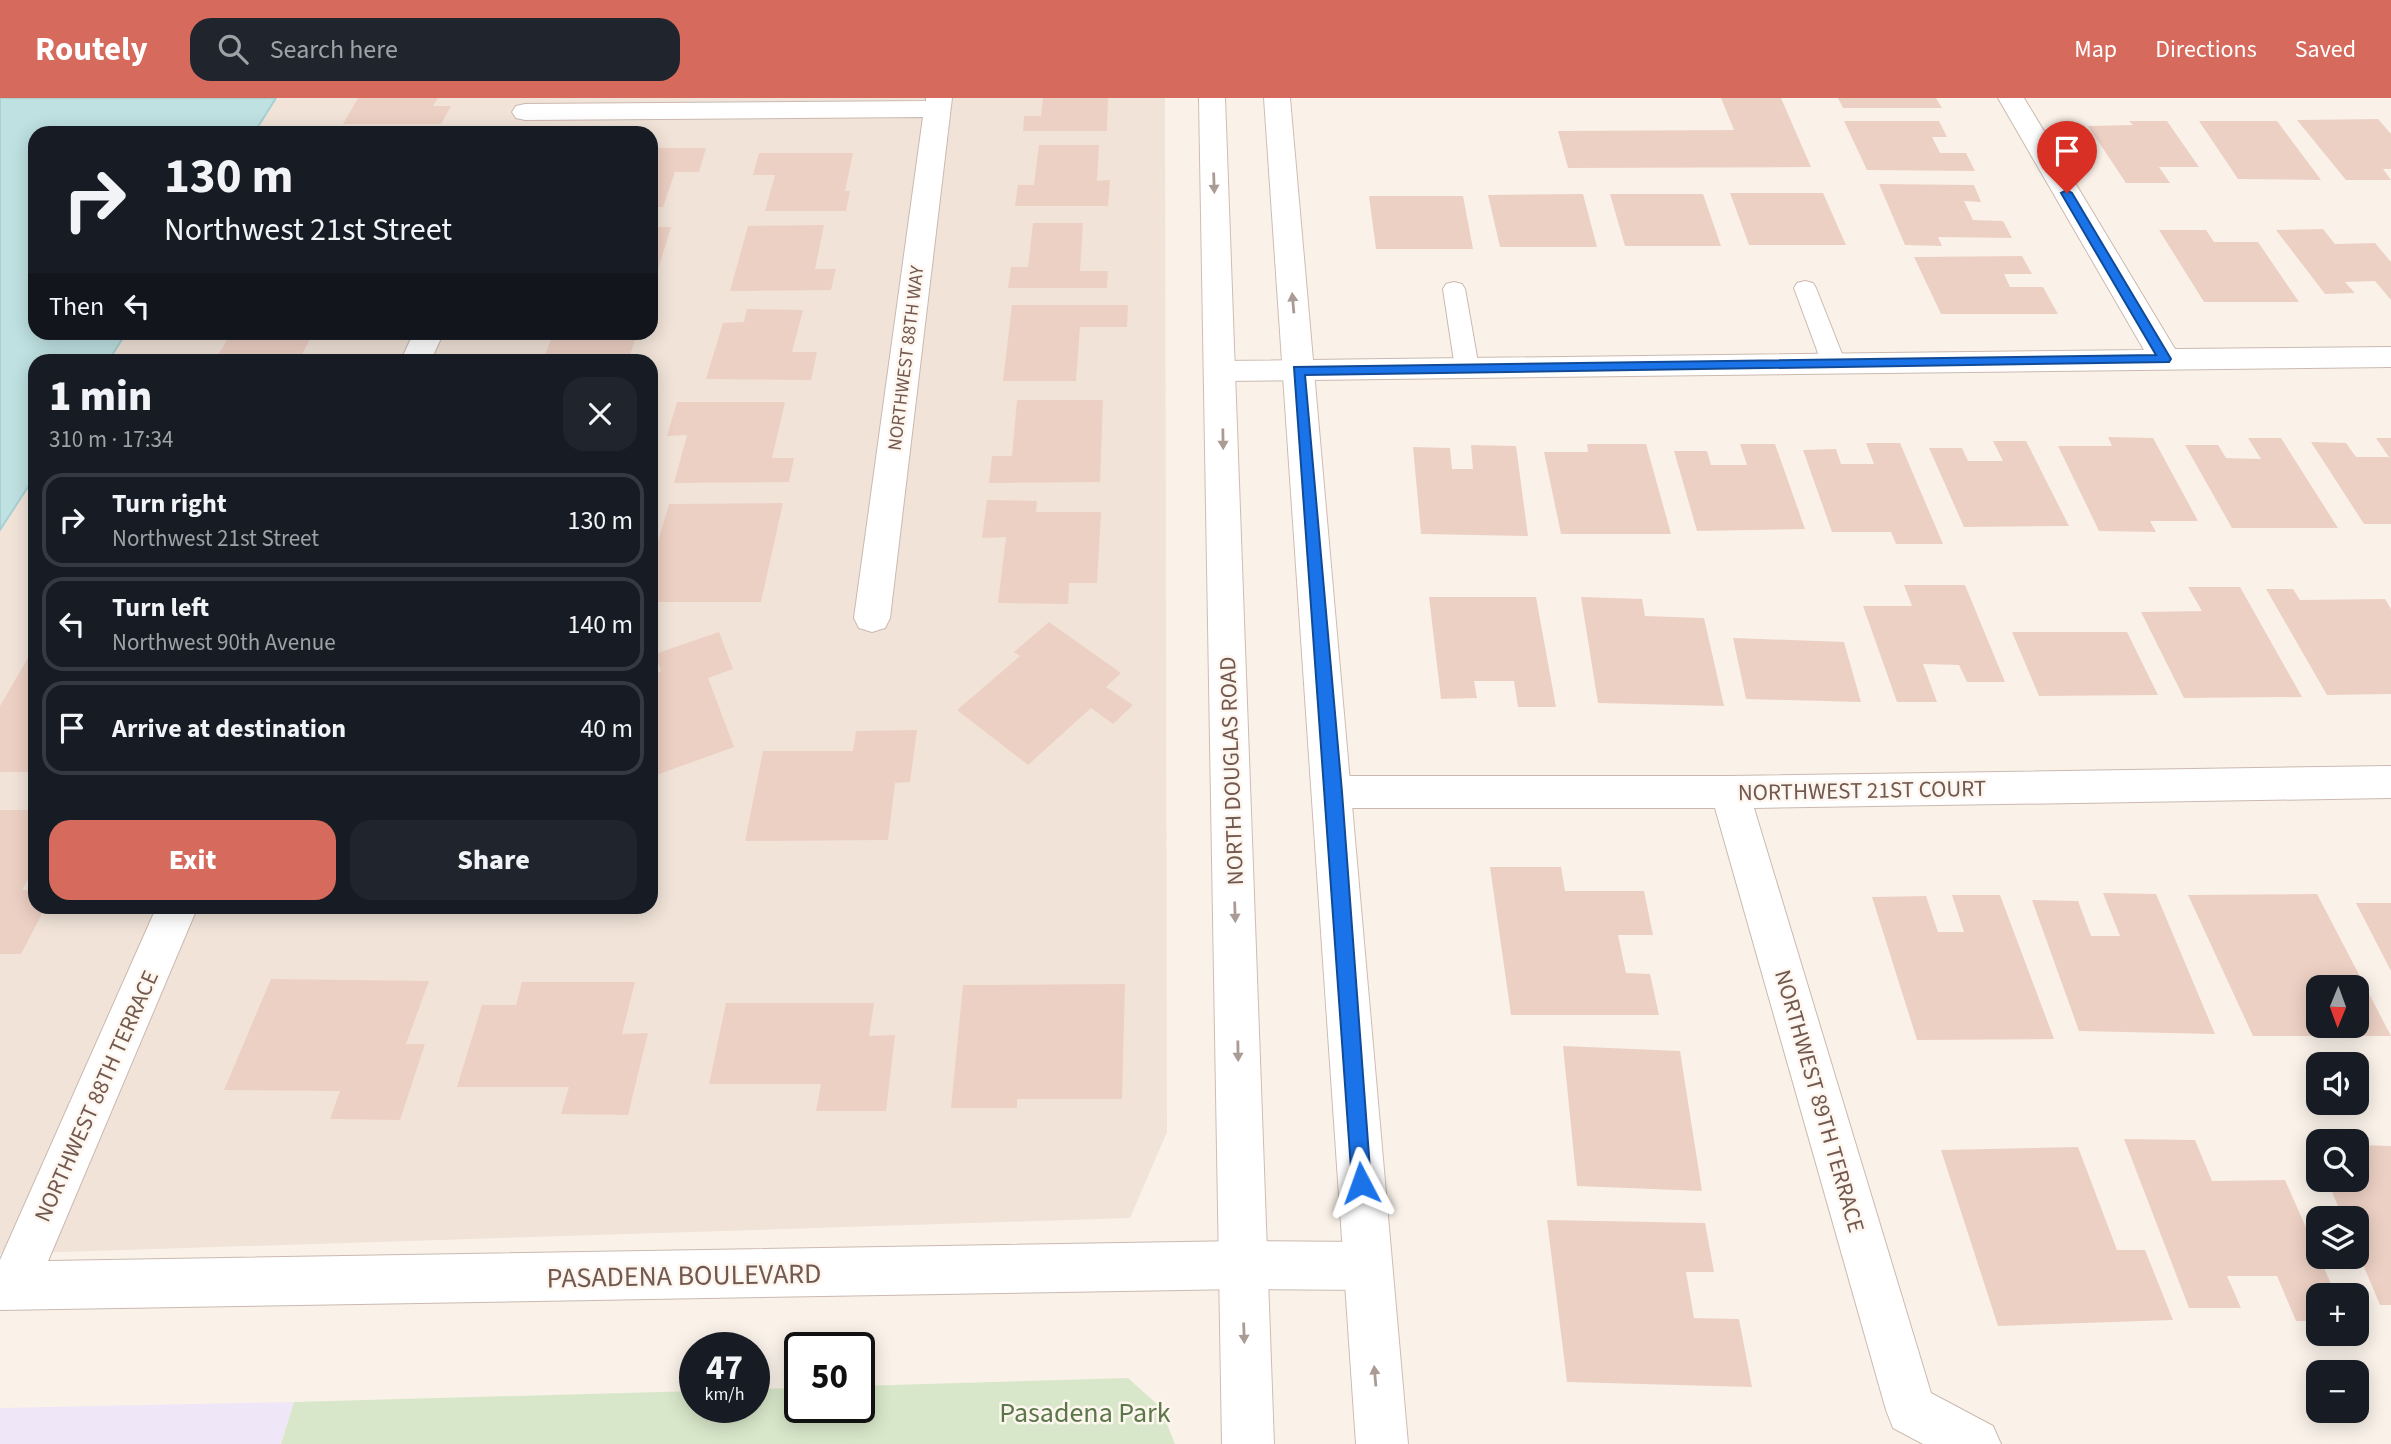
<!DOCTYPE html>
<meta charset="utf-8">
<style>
:root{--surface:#171b24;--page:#20242c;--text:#f1f3f6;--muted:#9ea1a6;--line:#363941;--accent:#d66a5c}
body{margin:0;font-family:"Source Sans 3",sans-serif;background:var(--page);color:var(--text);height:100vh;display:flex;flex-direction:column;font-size:26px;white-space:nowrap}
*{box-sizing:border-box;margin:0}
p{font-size:23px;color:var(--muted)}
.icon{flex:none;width:38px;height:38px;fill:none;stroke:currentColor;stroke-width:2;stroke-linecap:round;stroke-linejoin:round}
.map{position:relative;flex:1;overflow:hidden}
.panel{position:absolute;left:28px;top:256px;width:630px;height:560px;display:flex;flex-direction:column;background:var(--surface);border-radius:21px;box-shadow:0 4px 18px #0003}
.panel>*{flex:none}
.top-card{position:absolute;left:28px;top:28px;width:630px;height:214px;border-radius:21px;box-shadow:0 4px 18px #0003;background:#171b24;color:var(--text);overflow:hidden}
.needle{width:46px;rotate:181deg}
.fabs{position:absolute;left:2306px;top:877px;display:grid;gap:14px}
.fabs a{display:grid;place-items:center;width:63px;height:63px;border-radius:14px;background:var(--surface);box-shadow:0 4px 18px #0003;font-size:35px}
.speed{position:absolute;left:679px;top:1234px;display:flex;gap:14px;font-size:35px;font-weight:700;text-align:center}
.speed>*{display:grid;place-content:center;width:91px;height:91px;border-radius:50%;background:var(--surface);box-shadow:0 4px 18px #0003;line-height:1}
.speed small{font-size:18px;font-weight:400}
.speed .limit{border:4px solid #111;border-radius:10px;background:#fff;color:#111}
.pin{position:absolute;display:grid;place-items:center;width:60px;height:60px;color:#fff;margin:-72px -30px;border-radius:50% 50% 50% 0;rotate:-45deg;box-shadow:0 0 7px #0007}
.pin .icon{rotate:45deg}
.me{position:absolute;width:77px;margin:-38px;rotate:356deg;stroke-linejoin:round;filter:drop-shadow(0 0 5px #0008)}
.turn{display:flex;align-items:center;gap:24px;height:147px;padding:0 21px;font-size:32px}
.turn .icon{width:91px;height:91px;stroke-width:2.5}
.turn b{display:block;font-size:49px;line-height:60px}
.then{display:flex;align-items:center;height:66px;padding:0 21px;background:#0003;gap:14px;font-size:26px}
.round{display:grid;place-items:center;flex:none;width:74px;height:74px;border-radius:21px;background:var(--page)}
.summary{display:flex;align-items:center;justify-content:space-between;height:119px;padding:0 21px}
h1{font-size:42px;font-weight:800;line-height:52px}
.cta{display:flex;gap:14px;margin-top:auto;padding:14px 21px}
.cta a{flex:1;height:80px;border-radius:21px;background:var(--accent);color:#fff;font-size:28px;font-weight:800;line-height:80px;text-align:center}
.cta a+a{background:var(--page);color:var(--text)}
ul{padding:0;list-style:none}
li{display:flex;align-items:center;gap:21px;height:94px;margin:0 14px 10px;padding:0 7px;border:4px solid var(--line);border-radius:21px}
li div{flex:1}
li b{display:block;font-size:26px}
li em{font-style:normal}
header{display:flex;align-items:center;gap:42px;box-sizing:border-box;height:98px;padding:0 35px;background:var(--accent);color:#fff}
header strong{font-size:33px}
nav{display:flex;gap:38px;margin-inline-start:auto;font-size:24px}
.search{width:490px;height:63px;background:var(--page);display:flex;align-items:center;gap:18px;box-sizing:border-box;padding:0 24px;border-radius:21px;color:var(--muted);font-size:26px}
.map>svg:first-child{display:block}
</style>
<header>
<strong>Routely</strong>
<div class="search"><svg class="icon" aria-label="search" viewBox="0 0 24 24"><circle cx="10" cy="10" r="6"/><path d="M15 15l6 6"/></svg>Search here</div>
<nav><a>Map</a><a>Directions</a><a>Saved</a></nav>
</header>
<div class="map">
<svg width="2391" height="1346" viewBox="0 0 2391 1346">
<rect width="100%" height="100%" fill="#faf2e9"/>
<path fill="#f1e3d8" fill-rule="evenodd" d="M 0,0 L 1165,0 L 1167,1034 L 1130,1120 L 0,1156 ZM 35,35 L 651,35 L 651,234 L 35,234 ZM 35,262 L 651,262 L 651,808 L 35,808 Z"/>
<polygon fill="#efe6f7" points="294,1304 281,1346 0,1346 0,1310"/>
<polygon fill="#d8e7c9" points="1128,1280 1160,1309 1175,1346 281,1346 294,1304 695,1293 695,1309 754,1309 754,1291 800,1290 800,1309 859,1309 859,1288"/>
<polygon fill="#bfe1e2" stroke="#a7d0d3" stroke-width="2" points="0,0 276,0 254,35 35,35 35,234 126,235 109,262 35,262 35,378 0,432"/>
<g fill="#edd0c4" fill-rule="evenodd">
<polygon points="358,0 438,0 433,8 451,8 441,26 343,26"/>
<polygon points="1043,0 1108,0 1107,33 1023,33 1024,18 1041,18"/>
<polygon points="1721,0 1781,0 1811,69 1568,70 1558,33 1734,32"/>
<polygon points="1838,0 1936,0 1942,10 1843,10"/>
<polygon points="2378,21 2391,36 2391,71 2383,71 2391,82 2346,82 2297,22"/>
<polygon points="1844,23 1939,23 1947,39 1932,39 1940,55 1966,55 1975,73 1867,72"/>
<polygon points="2129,23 2167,23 2199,69 2159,69 2170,85 2126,85 2088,28 2133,27"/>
<polygon points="2199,23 2277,23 2321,82 2238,81"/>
<polygon points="1039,47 1099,47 1097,83 1110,82 1108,108 1015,108 1018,87 1034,87"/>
<polygon points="651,50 706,50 699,74 675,74 663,109 651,109"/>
<polygon points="759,55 853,55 845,93 850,93 846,113 765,113 775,77 753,77"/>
<polygon points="1879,86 1974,87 1981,104 1964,103 1973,122 2003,123 2012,140 1938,139 1942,148 1905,147"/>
<polygon points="1730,95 1823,95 1846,147 1749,147"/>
<polygon points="1583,96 1597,149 1500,149 1488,97"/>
<polygon points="1610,96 1703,96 1721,148 1625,148"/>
<polygon points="1369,98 1463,98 1473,151 1376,151"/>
<polygon points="1033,125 1083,125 1080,173 1108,173 1107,190 1008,190 1011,169 1028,169"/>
<polygon points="824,127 815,171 836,171 831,192 730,193 748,128"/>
<polygon points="651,129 671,129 652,191 651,191"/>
<polygon points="2323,131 2335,146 2375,145 2391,164 2391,202 2375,183 2345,184 2355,195 2325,196 2276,132"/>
<polygon points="2159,132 2206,132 2214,144 2258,144 2299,204 2204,204"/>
<polygon points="2022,158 2032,176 2004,176 2010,189 2043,189 2058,216 1941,216 1914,159"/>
<polygon points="1012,207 1128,207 1127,229 1080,229 1076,283 1003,283"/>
<polygon points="747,211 803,212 792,254 817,254 811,282 706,281 723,225 744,224"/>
<polygon points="232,234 314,234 300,260 325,260 324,262 215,262"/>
<polygon points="554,234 638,234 628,262 543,262"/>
<polygon points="1017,302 1103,302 1100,384 989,385 992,358 1012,358"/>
<polygon points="677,304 785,304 772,360 794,360 789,384 674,385 687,337 667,338"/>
<polygon points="2108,339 2153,340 2198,423 2150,423 2156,434 2099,433 2058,348 2112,348"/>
<polygon points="2248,340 2281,340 2338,430 2232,430 2185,347 2218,347 2226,360 2261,361"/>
<polygon points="2376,340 2391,340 2391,426 2364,426 2311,344 2346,345 2356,359 2389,359"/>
<polygon points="1993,343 2026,343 2069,428 1964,429 1929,350 1962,350 1968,363 2003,363"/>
<polygon points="1866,345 1900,345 1943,446 1896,446 1891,434 1832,434 1803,352 1836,351 1841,366 1874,366"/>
<polygon points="1587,346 1646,346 1671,436 1561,436 1544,354 1588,354"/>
<polygon points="1740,346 1775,346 1805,431 1697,433 1674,353 1707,353 1711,367 1747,367"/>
<polygon points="1471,347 1516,348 1528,438 1421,436 1413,349 1450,350 1452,371 1473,371"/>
<polygon points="987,402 1037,403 1036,414 1101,414 1097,485 1069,485 1068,506 998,505 1006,439 982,440"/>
<polygon points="783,405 761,504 651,504 651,467 669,406"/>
<polygon points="1904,487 1965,487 2005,584 1967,584 1959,567 1923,566 1937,604 1897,604 1863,508 1912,508"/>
<polygon points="2188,489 2240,489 2302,599 2184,600 2141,514 2202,513"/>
<polygon points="2266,491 2293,491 2300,502 2385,501 2391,511 2391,596 2327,597"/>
<polygon points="1429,499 1536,499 1556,609 1518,609 1514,583 1474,583 1477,600 1441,601"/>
<polygon points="1581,499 1642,501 1645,518 1704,520 1724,608 1598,605"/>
<polygon points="1049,524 1121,575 1106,589 1133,607 1113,626 1091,610 1028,667 957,612 1020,558 1014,554"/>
<polygon points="719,534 733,571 708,580 734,649 651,679 651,577 661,573 655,556"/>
<polygon points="2012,534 2127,534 2158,597 2039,598"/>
<polygon points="1733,540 1844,544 1861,604 1746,601"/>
<polygon points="31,555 35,555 35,674 0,674 0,608"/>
<polygon points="917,632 910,684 895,685 888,742 745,743 763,653 853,653 856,633"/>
<polygon points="0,712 35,712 35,768 22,792 35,792 35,808 46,808 21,856 0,856"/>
<polygon points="1490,769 1561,769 1565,793 1644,793 1653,837 1618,837 1626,875 1650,876 1659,917 1511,917"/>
<polygon points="2103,795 2156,796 2215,936 2079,933 2032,802 2078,803 2091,838 2120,838"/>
<path d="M 2317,796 L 2391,938 L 2253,938 L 2188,797 ZM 2319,889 L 2357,889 L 2357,928 L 2319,928 Z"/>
<polygon points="1952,797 2000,797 2054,941 1917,942 1872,799 1926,798 1938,834 1964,834"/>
<polygon points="2356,805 2391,805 2391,873"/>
<polygon points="271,881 429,883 406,946 425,946 400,1022 330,1021 340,993 224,992"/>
<polygon points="522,884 635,884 622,936 648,935 628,1017 561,1016 569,989 457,989 482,907 516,907"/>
<polygon points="1125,886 1122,1001 1017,1001 1017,1010 951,1010 963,887"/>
<polygon points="726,905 874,905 869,938 895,937 886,1013 816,1013 821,986 709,986"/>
<polygon points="1563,948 1680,953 1702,1093 1577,1088"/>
<polygon points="2124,1041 2195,1042 2212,1083 2285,1082 2336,1197 2319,1197 2319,1223 2296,1223 2277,1178 2227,1178 2241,1210 2189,1210"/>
<polygon points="2357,1047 2391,1048 2391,1207 2380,1207 2357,1152 2357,1120 2343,1120 2327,1082 2357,1082"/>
<polygon points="2078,1049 2117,1152 2145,1152 2173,1222 1998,1228 1941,1052"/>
<polygon points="1547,1122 1705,1125 1714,1174 1686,1174 1694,1220 1739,1221 1752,1289 1567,1284"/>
</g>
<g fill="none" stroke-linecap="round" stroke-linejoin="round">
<g stroke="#cbb9b0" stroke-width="2">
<g id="service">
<polygon points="1805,183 1813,185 1816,190 1846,266 1842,272 1834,274 1826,272 1822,266 1794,190 1797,185"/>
<polygon points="1454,184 1462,186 1465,191 1479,270 1475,276 1467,278 1459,276 1455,270 1443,191 1446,186"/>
</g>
</g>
<g stroke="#cbb9b0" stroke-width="2">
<g id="minor">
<polygon points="926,0 952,0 890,520 885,530 872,534 859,530 854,520 923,19 525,22 516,20 512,14 516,8 525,6 926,3"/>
<polygon points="1998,0 2024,0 2175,251 2391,249 2391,269 1221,283 1210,280 1205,273 1210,266 1221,263 2144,252"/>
<polygon points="414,234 444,234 431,262 401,262"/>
<polygon points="2391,668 2391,700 1754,710 1931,1295 1993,1328 2001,1346 1923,1346 1893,1330 1886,1312 1715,710 1333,710 1319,706 1314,694 1319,682 1333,678 1730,678"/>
<polygon points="157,808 198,808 48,1163 1242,1143 1368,1144 1385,1151 1392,1168 1385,1185 1368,1192 1242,1191 0,1212 0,1162"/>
</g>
</g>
<g stroke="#d0bbb1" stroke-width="2">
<g id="secondary">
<polygon points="1199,0 1225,0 1274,1346 1222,1346"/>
<polygon points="1264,0 1290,0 1408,1346 1356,1346"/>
</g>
</g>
<use href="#service" fill="#fff" fill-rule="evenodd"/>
<use href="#minor" fill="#fff" fill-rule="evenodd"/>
<use href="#secondary" fill="#fff" fill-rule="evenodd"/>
</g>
<defs><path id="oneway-solid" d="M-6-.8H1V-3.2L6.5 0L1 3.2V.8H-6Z" transform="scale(1.75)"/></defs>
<g fill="#aa9b95">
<use href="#oneway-solid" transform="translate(1214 85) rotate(88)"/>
<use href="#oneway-solid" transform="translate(1293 205) rotate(-95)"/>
<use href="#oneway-solid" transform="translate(1223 341) rotate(89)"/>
<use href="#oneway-solid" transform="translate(1235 814) rotate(88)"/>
<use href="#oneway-solid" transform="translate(1238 953) rotate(89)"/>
<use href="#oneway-solid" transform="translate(1244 1235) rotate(88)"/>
<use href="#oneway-solid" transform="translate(1375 1278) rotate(-95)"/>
</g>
<polygon fill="#1a73e8" stroke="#114b97" stroke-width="2" points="2067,92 2072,95 2171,261 2169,264 1305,277 1342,694 1371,1085 1368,1091 1361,1094 1355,1091 1352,1085 1294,269 2156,257 2061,95"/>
<g text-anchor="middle" stroke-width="5" stroke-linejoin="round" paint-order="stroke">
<g font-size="19" fill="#72584f" stroke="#fdf6ef">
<text transform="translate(905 260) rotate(-83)" y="7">NORTHWEST 88TH WAY</text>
</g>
<g font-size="23" fill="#72584f" stroke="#fdf6ef">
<text transform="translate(1231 673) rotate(-92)" y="8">NORTH DOUGLAS ROAD</text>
<text transform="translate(1862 692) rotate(-1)" y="8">NORTHWEST 21ST COURT</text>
<text transform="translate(96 998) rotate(-66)" y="8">NORTHWEST 88TH TERRACE</text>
<text transform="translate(1820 1003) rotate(74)" y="8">NORTHWEST 89TH TERRACE</text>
</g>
<g font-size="28" fill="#72584f" stroke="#fdf6ef">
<text transform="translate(684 1177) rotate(-1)" y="10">PASADENA BOULEVARD</text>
</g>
<g font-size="28" fill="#5b7749" stroke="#fdf6ef">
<text x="1085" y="1324">Pasadena Park</text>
</g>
</g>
</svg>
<div class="fabs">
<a><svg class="needle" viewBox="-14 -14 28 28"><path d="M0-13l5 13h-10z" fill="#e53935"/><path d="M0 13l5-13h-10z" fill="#9ea1a6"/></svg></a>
<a><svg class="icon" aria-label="sound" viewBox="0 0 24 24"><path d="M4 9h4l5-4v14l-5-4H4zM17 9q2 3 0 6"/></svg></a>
<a><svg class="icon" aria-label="search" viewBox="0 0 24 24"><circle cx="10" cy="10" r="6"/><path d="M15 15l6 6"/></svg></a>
<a><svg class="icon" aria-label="layers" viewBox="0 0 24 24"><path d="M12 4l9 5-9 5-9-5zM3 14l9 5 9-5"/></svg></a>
<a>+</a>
<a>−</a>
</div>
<div class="speed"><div>47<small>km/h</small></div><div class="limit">50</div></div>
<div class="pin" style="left:2067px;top:95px;background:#d93025"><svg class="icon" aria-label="arrive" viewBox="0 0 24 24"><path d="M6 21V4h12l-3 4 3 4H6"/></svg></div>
<svg class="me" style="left:1361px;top:1085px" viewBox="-20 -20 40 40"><path d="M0-17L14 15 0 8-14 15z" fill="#1a73e8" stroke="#fff" stroke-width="4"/></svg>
<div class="top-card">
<div class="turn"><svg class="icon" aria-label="right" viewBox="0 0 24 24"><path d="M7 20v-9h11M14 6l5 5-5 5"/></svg><div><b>130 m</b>Northwest 21st Street</div></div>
<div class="then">Then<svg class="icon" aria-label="left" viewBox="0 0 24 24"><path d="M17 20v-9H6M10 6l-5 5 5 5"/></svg></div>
</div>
<section class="panel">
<div class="summary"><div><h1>1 min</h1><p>310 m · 17:34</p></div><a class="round"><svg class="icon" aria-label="close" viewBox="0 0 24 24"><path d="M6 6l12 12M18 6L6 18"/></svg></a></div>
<ul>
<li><svg class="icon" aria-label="right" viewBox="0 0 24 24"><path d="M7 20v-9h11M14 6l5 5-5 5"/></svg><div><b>Turn right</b><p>Northwest 21st Street</p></div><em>130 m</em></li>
<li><svg class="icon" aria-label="left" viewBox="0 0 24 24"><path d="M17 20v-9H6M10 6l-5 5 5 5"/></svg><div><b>Turn left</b><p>Northwest 90th Avenue</p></div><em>140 m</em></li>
<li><svg class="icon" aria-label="arrive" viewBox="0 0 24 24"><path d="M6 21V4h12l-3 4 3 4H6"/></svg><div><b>Arrive at destination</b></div><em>40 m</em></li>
</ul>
<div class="cta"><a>Exit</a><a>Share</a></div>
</section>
</div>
